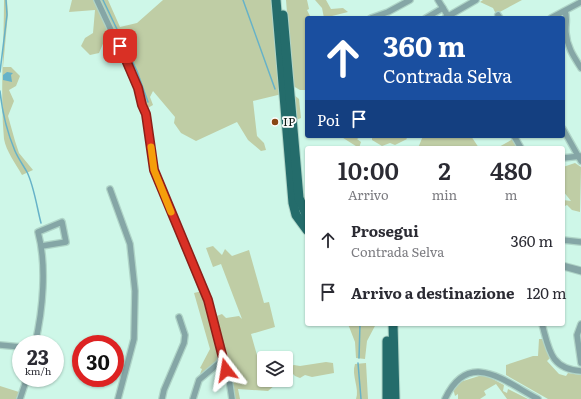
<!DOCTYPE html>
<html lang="it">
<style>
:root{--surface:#fff;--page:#f7f7f7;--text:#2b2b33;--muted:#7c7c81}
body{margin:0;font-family:Literata,serif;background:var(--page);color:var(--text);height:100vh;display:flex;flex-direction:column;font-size:15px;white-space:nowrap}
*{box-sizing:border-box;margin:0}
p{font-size:13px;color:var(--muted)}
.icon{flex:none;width:22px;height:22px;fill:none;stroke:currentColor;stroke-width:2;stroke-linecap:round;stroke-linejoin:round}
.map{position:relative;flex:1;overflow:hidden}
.panel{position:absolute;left:305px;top:146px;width:260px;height:180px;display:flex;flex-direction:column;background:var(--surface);border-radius:4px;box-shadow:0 1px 3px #0004}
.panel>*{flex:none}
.banner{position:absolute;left:305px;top:16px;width:260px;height:122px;border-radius:4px;box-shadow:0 1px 3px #0004;background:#1a4fa0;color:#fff;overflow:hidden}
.buttons{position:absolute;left:257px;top:351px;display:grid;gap:8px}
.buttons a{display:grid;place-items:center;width:36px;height:36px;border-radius:4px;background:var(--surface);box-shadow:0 1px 3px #0004;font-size:20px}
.speed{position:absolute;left:12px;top:335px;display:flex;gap:8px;font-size:20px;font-weight:700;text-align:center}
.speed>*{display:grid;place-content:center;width:52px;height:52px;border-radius:50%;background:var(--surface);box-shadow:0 1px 3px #0004;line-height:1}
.speed small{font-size:10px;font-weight:400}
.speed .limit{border:6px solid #d22;background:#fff;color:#111}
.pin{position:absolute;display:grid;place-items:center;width:34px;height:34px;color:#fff;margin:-17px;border-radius:8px;box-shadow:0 2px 6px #0006}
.me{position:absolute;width:44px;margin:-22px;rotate:346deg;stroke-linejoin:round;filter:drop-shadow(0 0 3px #0008)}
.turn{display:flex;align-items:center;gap:14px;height:84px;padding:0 12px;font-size:18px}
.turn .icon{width:52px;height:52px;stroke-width:2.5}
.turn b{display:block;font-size:28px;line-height:34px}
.then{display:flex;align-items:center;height:38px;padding:0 12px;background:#0003;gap:8px;font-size:15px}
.eta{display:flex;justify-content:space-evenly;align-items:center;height:68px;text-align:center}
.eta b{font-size:24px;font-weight:600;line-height:28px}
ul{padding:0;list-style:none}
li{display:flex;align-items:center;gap:12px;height:52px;padding:0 12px}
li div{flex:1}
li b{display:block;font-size:15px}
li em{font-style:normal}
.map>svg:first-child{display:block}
</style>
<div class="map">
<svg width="581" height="399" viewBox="0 0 581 399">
<rect width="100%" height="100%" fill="#cef7e8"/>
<g fill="#bfcda5">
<path d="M 4,0 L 7,0 L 8,13 L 3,67 L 11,67 L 20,76 L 16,86 L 9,90 L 14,101 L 8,116 L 15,141 L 19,153 L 33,170 L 22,175 C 16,164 6,151 4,139 C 0,94 4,46 4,0 Z"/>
<polygon points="72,0 108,0 120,27 137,23 163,0 275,0 282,94 253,101 257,136 264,143 266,150 261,151 248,140 237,122 196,141 181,133 174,123 175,117 153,91 150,97 153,105 146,109 108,32 99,53 90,55 81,46 85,38 93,33 95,10 69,12"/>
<polygon points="286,0 307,0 309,9 307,10 311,18 307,18 307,90 300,90 293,86"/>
<polygon points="315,0 326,0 331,9 343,8 348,12 324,18 322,8"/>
<polygon points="483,0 522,0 496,14 493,8 480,2"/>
<polygon points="294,95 299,99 301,118 296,120"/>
<polygon points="340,136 362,136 357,139 361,142 359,148"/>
<polygon points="371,136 405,136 407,139 395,145 390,143 382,146 372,140 372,136"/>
<polygon points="423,136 471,136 479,148 418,148"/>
<polygon points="513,139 520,148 497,148"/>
<polygon points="575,163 581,167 580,212 572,210 567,205 563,207 563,200 571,201 563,191 563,167"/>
<polygon points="213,246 222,255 225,249 232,256 249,250 264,303 269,302 275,327 251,334 264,380 281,380 268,391 238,389 240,399 233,399 214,317 222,314 226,318 239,316 242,319 221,264 213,267 206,248"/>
<path d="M 202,291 C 206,305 223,348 217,360 C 214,366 205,372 200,374 L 202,369 L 200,368 L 210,349 L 194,293 Z"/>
<polygon points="348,324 376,324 367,341 365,359 356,358 355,342"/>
<polygon points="539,339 542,339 550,358 547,361 559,374 566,376 568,373 581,375 581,399 548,399 506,375 506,365 533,356 538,356"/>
<polygon points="326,362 333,363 334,373 312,377 305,375 300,378 295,376 291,372 286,375 286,368 294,365 300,366"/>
<path d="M 366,363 L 368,399 L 356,399 C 360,389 351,375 355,364 Z"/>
<polygon points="479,376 487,376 504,385 503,391 507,393 508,389 528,399 507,399 496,384 484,391 486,395 480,399 458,399 458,394 455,396 453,388 460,382"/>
<polygon points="0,386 19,392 16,399 0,399"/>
</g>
<polygon fill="#66b2c8" points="7,72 13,73 11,75 12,82 3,80 3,75"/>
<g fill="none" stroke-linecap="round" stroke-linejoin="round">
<g stroke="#66b2c8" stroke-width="1.5">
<polyline points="103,0 137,71 148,102"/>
<polyline points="243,0 275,89"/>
<polyline points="0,72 7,15 6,0"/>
<path d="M 0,91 C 2,111 7,132 15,151 C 18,158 23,165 27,172 C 34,186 37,208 41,223"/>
<polyline points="359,358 360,324"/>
<polyline points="358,363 361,399"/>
</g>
<g stroke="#afd4c7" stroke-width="8">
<g id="minor">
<polyline points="97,0 138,88 142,105 146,114 154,170 207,300 229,379 232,399"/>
<polyline points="438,0 448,16"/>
<path d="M 565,11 C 568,19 565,25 566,33 C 567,47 574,57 581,68"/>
<polyline points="498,15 500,18"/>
<polyline points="371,18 388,12 410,0"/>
<polyline points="426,18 443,8"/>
<polyline points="445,18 476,0"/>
<polyline points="551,18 581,2"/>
<polyline points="563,129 581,161"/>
<polyline points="514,136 521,148"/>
<polyline points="563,158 581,156"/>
<polyline points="110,189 130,244 135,291 134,339 118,399"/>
<polyline points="563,240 581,242"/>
<path d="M 542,324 C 549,349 550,369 581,371"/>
<polyline points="581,324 577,335 581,363"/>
<path d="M 35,344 C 43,310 47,265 38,232 L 62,222 L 66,242 L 42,246"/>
<polyline points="0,345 21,347"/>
<polyline points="20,399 27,378"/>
<polyline points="162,399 164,390 184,343 185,335 179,317"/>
<polyline points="193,399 199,380 219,363 222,356"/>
<path d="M 445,399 C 469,348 505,382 538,399"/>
</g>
</g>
<g stroke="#afd4c7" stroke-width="9">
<polyline id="tertiary" points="563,266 581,271"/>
</g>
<g stroke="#afd4c7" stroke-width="11">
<g id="primary">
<polyline points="276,0 293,203 296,215 307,230"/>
<polyline points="283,15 299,198 307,217"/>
<polyline points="393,324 395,399"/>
<polyline points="387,341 387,399"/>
</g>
</g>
<use href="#minor" stroke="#85a6a6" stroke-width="5.5"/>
<use href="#tertiary" stroke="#85a6a6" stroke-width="7"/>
<use href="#primary" stroke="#246c6b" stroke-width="9"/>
</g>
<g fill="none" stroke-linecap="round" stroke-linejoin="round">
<g stroke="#8d1f18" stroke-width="10">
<polyline id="route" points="120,46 138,88 142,105 146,114 154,170 208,300 226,370"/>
</g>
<use href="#route" stroke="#d93025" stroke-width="7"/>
<polyline stroke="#f59e0b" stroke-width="7" points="151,147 154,170 171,212"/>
</g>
<circle fill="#894715" stroke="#fff" stroke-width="1.5" cx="275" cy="122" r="4"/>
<g text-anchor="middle" stroke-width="3.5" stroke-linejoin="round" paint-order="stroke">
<g font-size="12" fill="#0f1e19" stroke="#fff" text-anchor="start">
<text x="283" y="126">IP</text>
</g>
</g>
</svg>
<div class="buttons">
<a><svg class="icon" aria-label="layers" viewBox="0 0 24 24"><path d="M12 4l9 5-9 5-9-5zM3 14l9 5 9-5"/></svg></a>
</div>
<div class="speed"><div>23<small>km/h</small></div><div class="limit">30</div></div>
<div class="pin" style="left:120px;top:46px;background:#d93025"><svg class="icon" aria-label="arrive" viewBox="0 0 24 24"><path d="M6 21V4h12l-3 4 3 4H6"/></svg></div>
<svg class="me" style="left:226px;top:370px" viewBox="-20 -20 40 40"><path d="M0-17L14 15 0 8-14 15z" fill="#d93025" stroke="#fff" stroke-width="4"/></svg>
<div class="banner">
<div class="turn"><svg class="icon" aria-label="ahead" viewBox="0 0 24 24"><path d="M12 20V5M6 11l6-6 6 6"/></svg><div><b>360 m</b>Contrada Selva</div></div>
<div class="then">Poi<svg class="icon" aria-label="arrive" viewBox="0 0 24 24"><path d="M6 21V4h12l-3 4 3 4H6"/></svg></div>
</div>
<section class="panel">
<div class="eta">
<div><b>10:00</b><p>Arrivo</p></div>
<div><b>2</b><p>min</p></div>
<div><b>480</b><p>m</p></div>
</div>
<ul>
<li><svg class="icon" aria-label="ahead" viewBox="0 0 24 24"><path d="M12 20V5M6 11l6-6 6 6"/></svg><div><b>Prosegui</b><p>Contrada Selva</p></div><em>360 m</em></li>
<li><svg class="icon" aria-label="arrive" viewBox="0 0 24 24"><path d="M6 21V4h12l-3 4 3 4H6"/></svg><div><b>Arrivo a destinazione</b></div><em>120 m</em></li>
</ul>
</section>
</div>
